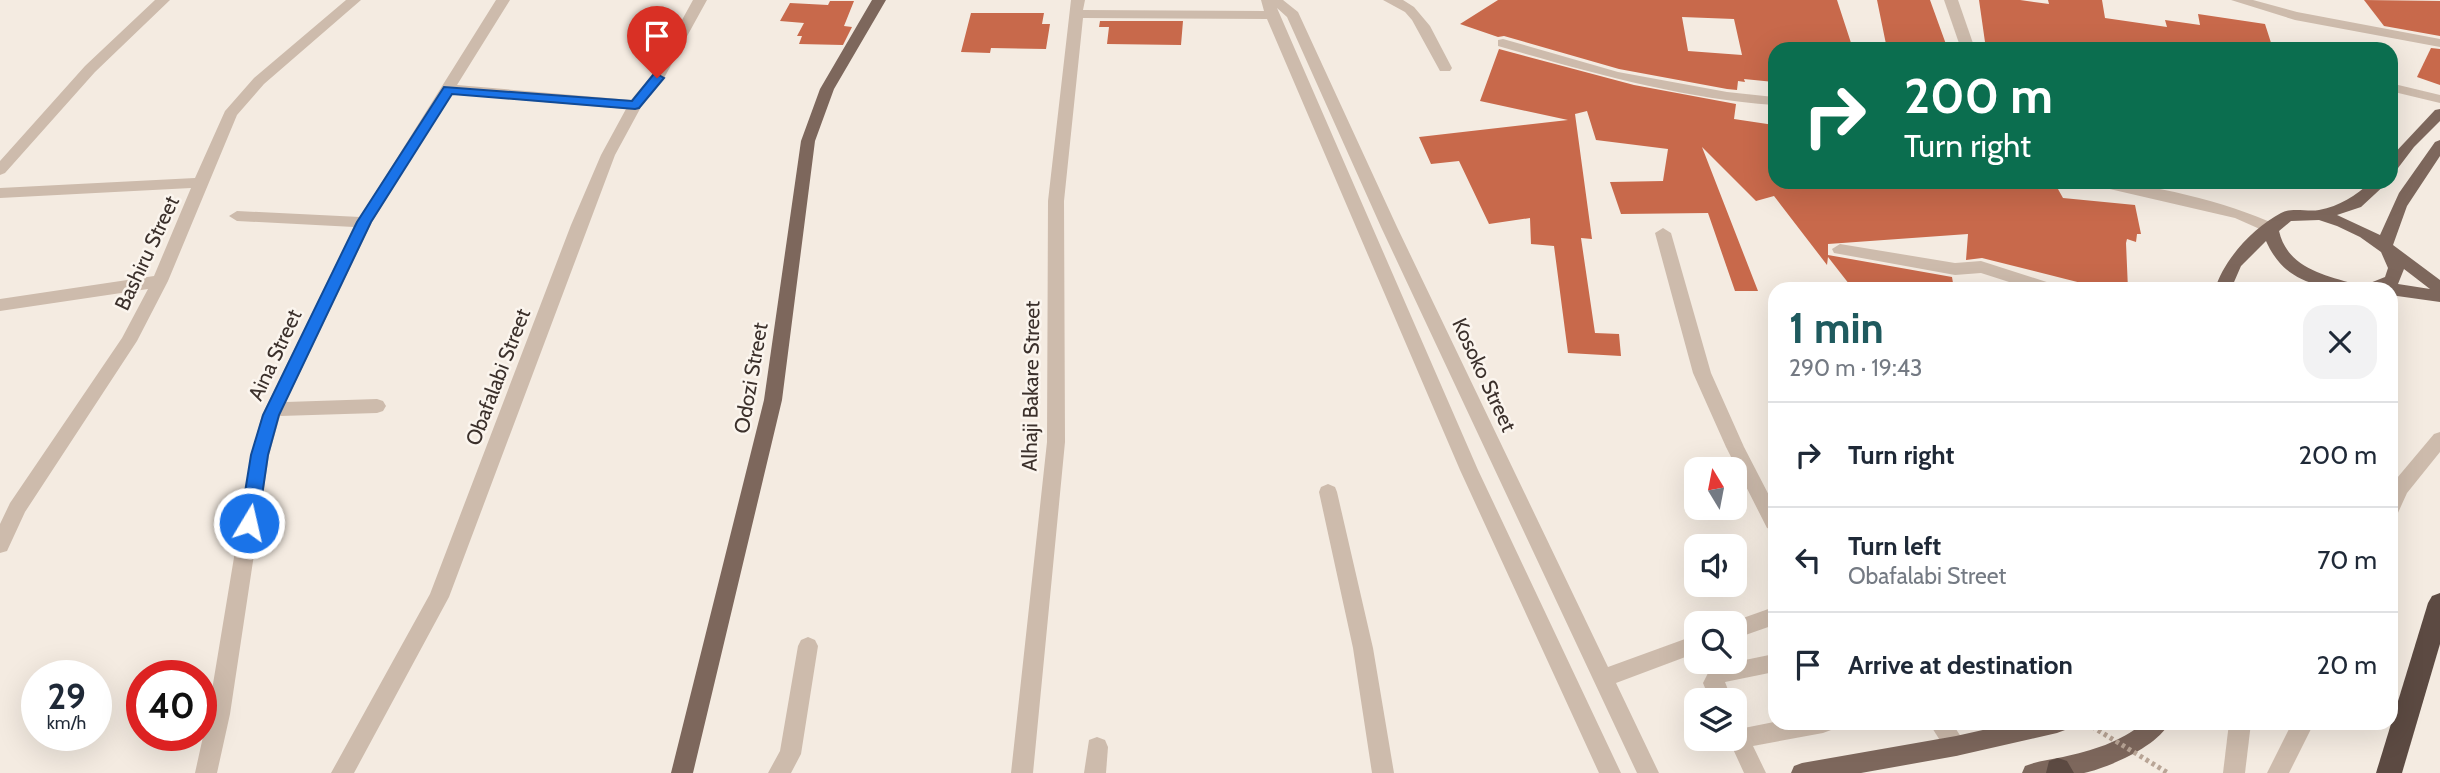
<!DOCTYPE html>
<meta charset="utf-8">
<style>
:root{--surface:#fff;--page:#f2f2f3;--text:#1f2937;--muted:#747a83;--line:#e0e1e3;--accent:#1f5a5e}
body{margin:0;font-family:Cabin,sans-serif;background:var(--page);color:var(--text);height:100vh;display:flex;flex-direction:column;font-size:26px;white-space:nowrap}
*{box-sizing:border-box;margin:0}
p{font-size:23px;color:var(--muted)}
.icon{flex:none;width:38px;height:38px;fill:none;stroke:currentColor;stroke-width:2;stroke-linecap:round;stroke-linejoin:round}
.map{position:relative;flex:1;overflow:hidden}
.sheet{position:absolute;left:1768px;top:282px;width:630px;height:448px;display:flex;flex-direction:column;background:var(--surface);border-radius:21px;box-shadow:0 7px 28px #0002}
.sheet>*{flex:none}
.hud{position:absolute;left:1768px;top:42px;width:630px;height:147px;border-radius:21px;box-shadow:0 7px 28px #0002;background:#0b6e4f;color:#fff;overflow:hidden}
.needle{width:46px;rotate:350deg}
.buttons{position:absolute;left:1684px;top:457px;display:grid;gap:14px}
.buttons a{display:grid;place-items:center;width:63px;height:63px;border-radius:14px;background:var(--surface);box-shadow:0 7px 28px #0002;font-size:35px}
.speed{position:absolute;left:21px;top:660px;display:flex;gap:14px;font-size:35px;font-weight:700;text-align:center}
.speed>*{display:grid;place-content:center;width:91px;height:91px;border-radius:50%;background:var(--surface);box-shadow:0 7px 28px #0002;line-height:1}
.speed small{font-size:18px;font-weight:400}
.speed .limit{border:10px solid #d22;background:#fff;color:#111}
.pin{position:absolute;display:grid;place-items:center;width:60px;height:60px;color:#fff;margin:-72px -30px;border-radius:50% 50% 50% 0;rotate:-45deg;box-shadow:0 0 7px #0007}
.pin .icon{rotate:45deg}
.me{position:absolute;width:77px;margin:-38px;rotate:9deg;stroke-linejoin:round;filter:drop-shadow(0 0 5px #0008)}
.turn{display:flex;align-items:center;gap:24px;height:147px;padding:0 21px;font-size:32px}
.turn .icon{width:91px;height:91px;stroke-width:2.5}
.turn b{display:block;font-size:49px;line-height:60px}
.round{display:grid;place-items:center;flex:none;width:74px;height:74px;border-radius:21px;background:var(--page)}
.overview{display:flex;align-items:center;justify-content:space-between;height:119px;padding:0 21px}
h1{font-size:42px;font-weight:700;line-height:52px;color:var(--accent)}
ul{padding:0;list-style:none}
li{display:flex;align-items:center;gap:21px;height:105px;padding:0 21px;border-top:2px solid var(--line)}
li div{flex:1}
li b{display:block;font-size:26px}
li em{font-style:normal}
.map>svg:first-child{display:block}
</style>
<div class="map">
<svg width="2440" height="773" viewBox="0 0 2440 773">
<rect width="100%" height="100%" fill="#f4ebe1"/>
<g fill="#c8694b" fill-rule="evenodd">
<path d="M 1498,0 L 1837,0 L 1853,49 L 1774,49 L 1774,82 L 1744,79 L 1745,82 L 1738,81 L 1737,90 L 1727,89 L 1619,69 L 1504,36 L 1498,37 L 1460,24 ZM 1682,17 L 1734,19 L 1742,55 L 1688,51 Z"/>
<polygon points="1877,0 1930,0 1947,47 1925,45 1925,49 1887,49"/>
<polygon points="1979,0 2020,0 2049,4 2048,0 2102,0 2105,18 2167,27 2165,20 2200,25 2198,14 2265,24 2273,49 1986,49"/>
<polygon points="2364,0 2440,1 2440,36 2384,26"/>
<polygon points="830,1 854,1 844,26 852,27 843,45 799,44 802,36 797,36 804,23 780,21 790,3 828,5"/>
<polygon points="971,13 1044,13 1042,24 1050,24 1046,49 991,48 990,53 961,52"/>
<polygon points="1100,21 1183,21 1181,45 1107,44 1109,27 1099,27"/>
<polygon points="2431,48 2440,49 2440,85 2417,77"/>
<polygon points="1499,49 1634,85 1736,104 1734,119 1774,125 1774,182 2054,182 2063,198 2135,205 2141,234 2137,234 2136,242 2127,239 2126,243 2128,289 2105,289 1982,258 1966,260 1968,234 1828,244 1828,255 1952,277 1954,289 1853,289 1828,257 1827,265 1774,196 1756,201 1702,147 1758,291 1735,291 1708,213 1621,214 1610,182 1663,181 1668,149 1596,140 1587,111 1575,114 1592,239 1581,238 1595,333 1619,334 1621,356 1568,353 1554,246 1531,244 1530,218 1489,224 1459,161 1431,164 1419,137 1568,120 1480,101"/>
</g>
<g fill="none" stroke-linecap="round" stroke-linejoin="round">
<g fill="#cdbbac" fill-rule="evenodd">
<polygon points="155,0 170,0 95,72 5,173 0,175 0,161 85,66"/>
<polygon points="346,0 361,0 264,84 237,115 168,281 137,341 25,512 7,551 0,553 0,524 10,503 122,338 148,289 0,311 0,299 154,276 191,188 0,198 0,188 195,178 225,111 254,78"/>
<polygon points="496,0 510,0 457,85 631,100 651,76 693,0 707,0 664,78 641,107 615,155 449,597 354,773 331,773 430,594 571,225 601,155 626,109 451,94 372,222 286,402 377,399 383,401 386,406 383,411 377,413 280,416 269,455 230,714 217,773 195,773 208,714 251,455 262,415 354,227 237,221 229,216 237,211 360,217"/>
<polygon points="1071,0 1085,0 1083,10 1264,11 1261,0 1283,0 1298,12 1397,227 1608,667 1696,635 1696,653 1616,683 1659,773 1637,773 1381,227 1287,17 1277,8 1478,470 1621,773 1599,773 1460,470 1267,19 1083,18 1064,201 1065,442 1033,773 1011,773 1047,442 1048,201"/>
<polygon points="1383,0 1403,0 1414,7 1430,26 1452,68 1450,71 1440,71 1412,20 1405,12"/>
<polygon points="1944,0 1958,0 1975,49 1961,49"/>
<polygon points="2231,0 2253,0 2297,12 2440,39 2440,47 2295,20"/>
<path d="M 1503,39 L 1618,72 L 1727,92 L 1774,97 L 1774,105 C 1680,98 1589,72 1498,46 L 1498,40 Z"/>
<polygon points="2390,83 2440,95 2440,103 2390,91"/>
<path d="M 2093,182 C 2149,182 2226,202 2277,225 L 2279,229 L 2271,234 L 2235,218 L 2101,187 Z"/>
<polygon points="1663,228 1671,233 1711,373 1744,447 1774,505 1774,530 1767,528 1726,447 1693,373 1655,233"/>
<polygon points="1840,244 1955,263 1981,261 2056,285 2058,289 2031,289 1981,273 1955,275 1834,253 1832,249"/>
<polygon points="2440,432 2440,452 2407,493 2397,515 2390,518 2392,484 2434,434"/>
<polygon points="1328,484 1335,487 1337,492 1373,648 1394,773 1372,773 1353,648 1319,492 1321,487"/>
<polygon points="1774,607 1774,625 1734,639 1734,623 1729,623"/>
<polygon points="808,637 815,640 818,646 801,754 791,773 768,773 780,751 798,646 801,640"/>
<polygon points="1774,654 1774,672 1725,682 1732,700 1710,700 1703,683 1711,667"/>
<polygon points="1734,719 1742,722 1744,728 1774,722 1834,723 1831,730 1823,733 1753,746 1766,773 1744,773 1728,738 1734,738"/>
<polygon points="1929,723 1952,723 1967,746 1964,753 1956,756 1948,753"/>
<polygon points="2229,723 2251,723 2245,773 2223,773"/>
<polygon points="2292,723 2314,723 2289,773 2267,773"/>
<polygon points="1097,737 1105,740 1108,747 1106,773 1084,773 1089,740"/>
</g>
<g fill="#7d675c" fill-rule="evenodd">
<polygon points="872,0 886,0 834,89 815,141 782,400 693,773 671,773 764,400 801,141 820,89"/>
<polygon points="2440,109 2440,121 2414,147 2395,172 2390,174 2390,158 2435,110"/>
<path d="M 2440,140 L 2440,156 L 2407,206 L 2393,245 L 2440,280 L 2440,302 L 2390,295 L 2390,289 L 2363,289 L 2365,285 L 2385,277 L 2388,268 L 2381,252 L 2360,237 L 2337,226 L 2319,220 L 2291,221 L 2279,231 C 2288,269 2325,275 2358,285 L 2360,289 C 2319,289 2284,282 2266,241 L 2241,266 L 2231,289 L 2215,289 C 2224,259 2254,227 2281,213 C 2292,207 2307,212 2319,210 C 2340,206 2355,196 2371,182 L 2388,182 L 2361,207 L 2337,215 L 2380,235 L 2399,193 L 2435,142 ZM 2404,269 L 2430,289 L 2398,284 Z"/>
<polygon points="2014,723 2068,723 2065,730 2057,733 1956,756 1861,773 1791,773 1794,766 1802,763 1956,736"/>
<path d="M 2143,723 L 2169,723 C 2158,746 2108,768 2084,773 C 2065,773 2042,773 2022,773 L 2025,766 C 2037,761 2050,760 2063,757 C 2091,751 2121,742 2143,723 Z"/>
</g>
<g fill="#5c4a42" fill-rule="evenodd">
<polygon points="2440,593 2440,644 2402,773 2376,773 2428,603 2432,596"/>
<polygon points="2058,758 2067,761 2074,773 2046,773 2049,761"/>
</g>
<polyline stroke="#b9a596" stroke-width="5" stroke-dasharray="3.5 3.5" stroke-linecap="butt" points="2086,723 2168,773"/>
</g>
<polygon fill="#1a73e8" stroke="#114b97" stroke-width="2" points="657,74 664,78 639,108 635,109 452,94 371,222 279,415 268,455 258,523 255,528 243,528 240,523 251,455 263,415 357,222 444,87 632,101 653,75"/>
<g text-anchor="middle" stroke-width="5" stroke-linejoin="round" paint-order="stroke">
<g font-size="21" fill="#3b302b" stroke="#fbf5ee">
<text transform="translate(147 253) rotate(-65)" y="7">Bashiru Street</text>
<text transform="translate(275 355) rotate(-65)" y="7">Aina Street</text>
<text transform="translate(1484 375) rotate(65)" y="7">Kosoko Street</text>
<text transform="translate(498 377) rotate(-69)" y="7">Obafalabi Street</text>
<text transform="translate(751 378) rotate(-80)" y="7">Odozi Street</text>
<text transform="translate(1031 386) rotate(-89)" y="7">Alhaji Bakare Street</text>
</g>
</g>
</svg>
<div class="buttons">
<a><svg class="needle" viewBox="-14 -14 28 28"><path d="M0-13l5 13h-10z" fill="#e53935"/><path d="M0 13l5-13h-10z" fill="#747a83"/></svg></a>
<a><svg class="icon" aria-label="sound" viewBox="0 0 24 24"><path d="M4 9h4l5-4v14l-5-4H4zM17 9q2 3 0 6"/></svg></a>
<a><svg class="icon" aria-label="search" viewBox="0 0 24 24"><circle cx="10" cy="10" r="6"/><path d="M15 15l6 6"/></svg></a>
<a><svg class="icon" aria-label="layers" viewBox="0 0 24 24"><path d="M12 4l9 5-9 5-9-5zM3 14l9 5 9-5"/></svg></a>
</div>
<div class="speed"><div>29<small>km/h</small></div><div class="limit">40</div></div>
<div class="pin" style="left:657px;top:78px;background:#d93025"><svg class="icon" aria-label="arrive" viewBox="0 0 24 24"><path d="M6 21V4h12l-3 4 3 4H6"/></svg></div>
<svg class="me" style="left:249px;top:523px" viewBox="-20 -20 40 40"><circle r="17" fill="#1a73e8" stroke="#fff" stroke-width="3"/><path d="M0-11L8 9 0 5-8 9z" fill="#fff"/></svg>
<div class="hud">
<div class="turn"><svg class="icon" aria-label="right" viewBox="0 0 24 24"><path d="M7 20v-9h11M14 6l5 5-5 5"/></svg><div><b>200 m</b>Turn right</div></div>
</div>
<section class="sheet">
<div class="overview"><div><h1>1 min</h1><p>290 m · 19:43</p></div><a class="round"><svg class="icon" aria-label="close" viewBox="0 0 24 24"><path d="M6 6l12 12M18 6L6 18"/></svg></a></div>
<ul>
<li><svg class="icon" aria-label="right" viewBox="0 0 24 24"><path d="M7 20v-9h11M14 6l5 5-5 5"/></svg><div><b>Turn right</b></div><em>200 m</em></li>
<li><svg class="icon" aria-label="left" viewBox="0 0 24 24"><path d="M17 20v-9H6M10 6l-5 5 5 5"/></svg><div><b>Turn left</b><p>Obafalabi Street</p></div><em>70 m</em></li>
<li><svg class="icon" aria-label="arrive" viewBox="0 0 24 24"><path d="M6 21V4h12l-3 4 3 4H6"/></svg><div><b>Arrive at destination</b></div><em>20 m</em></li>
</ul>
</section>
</div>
